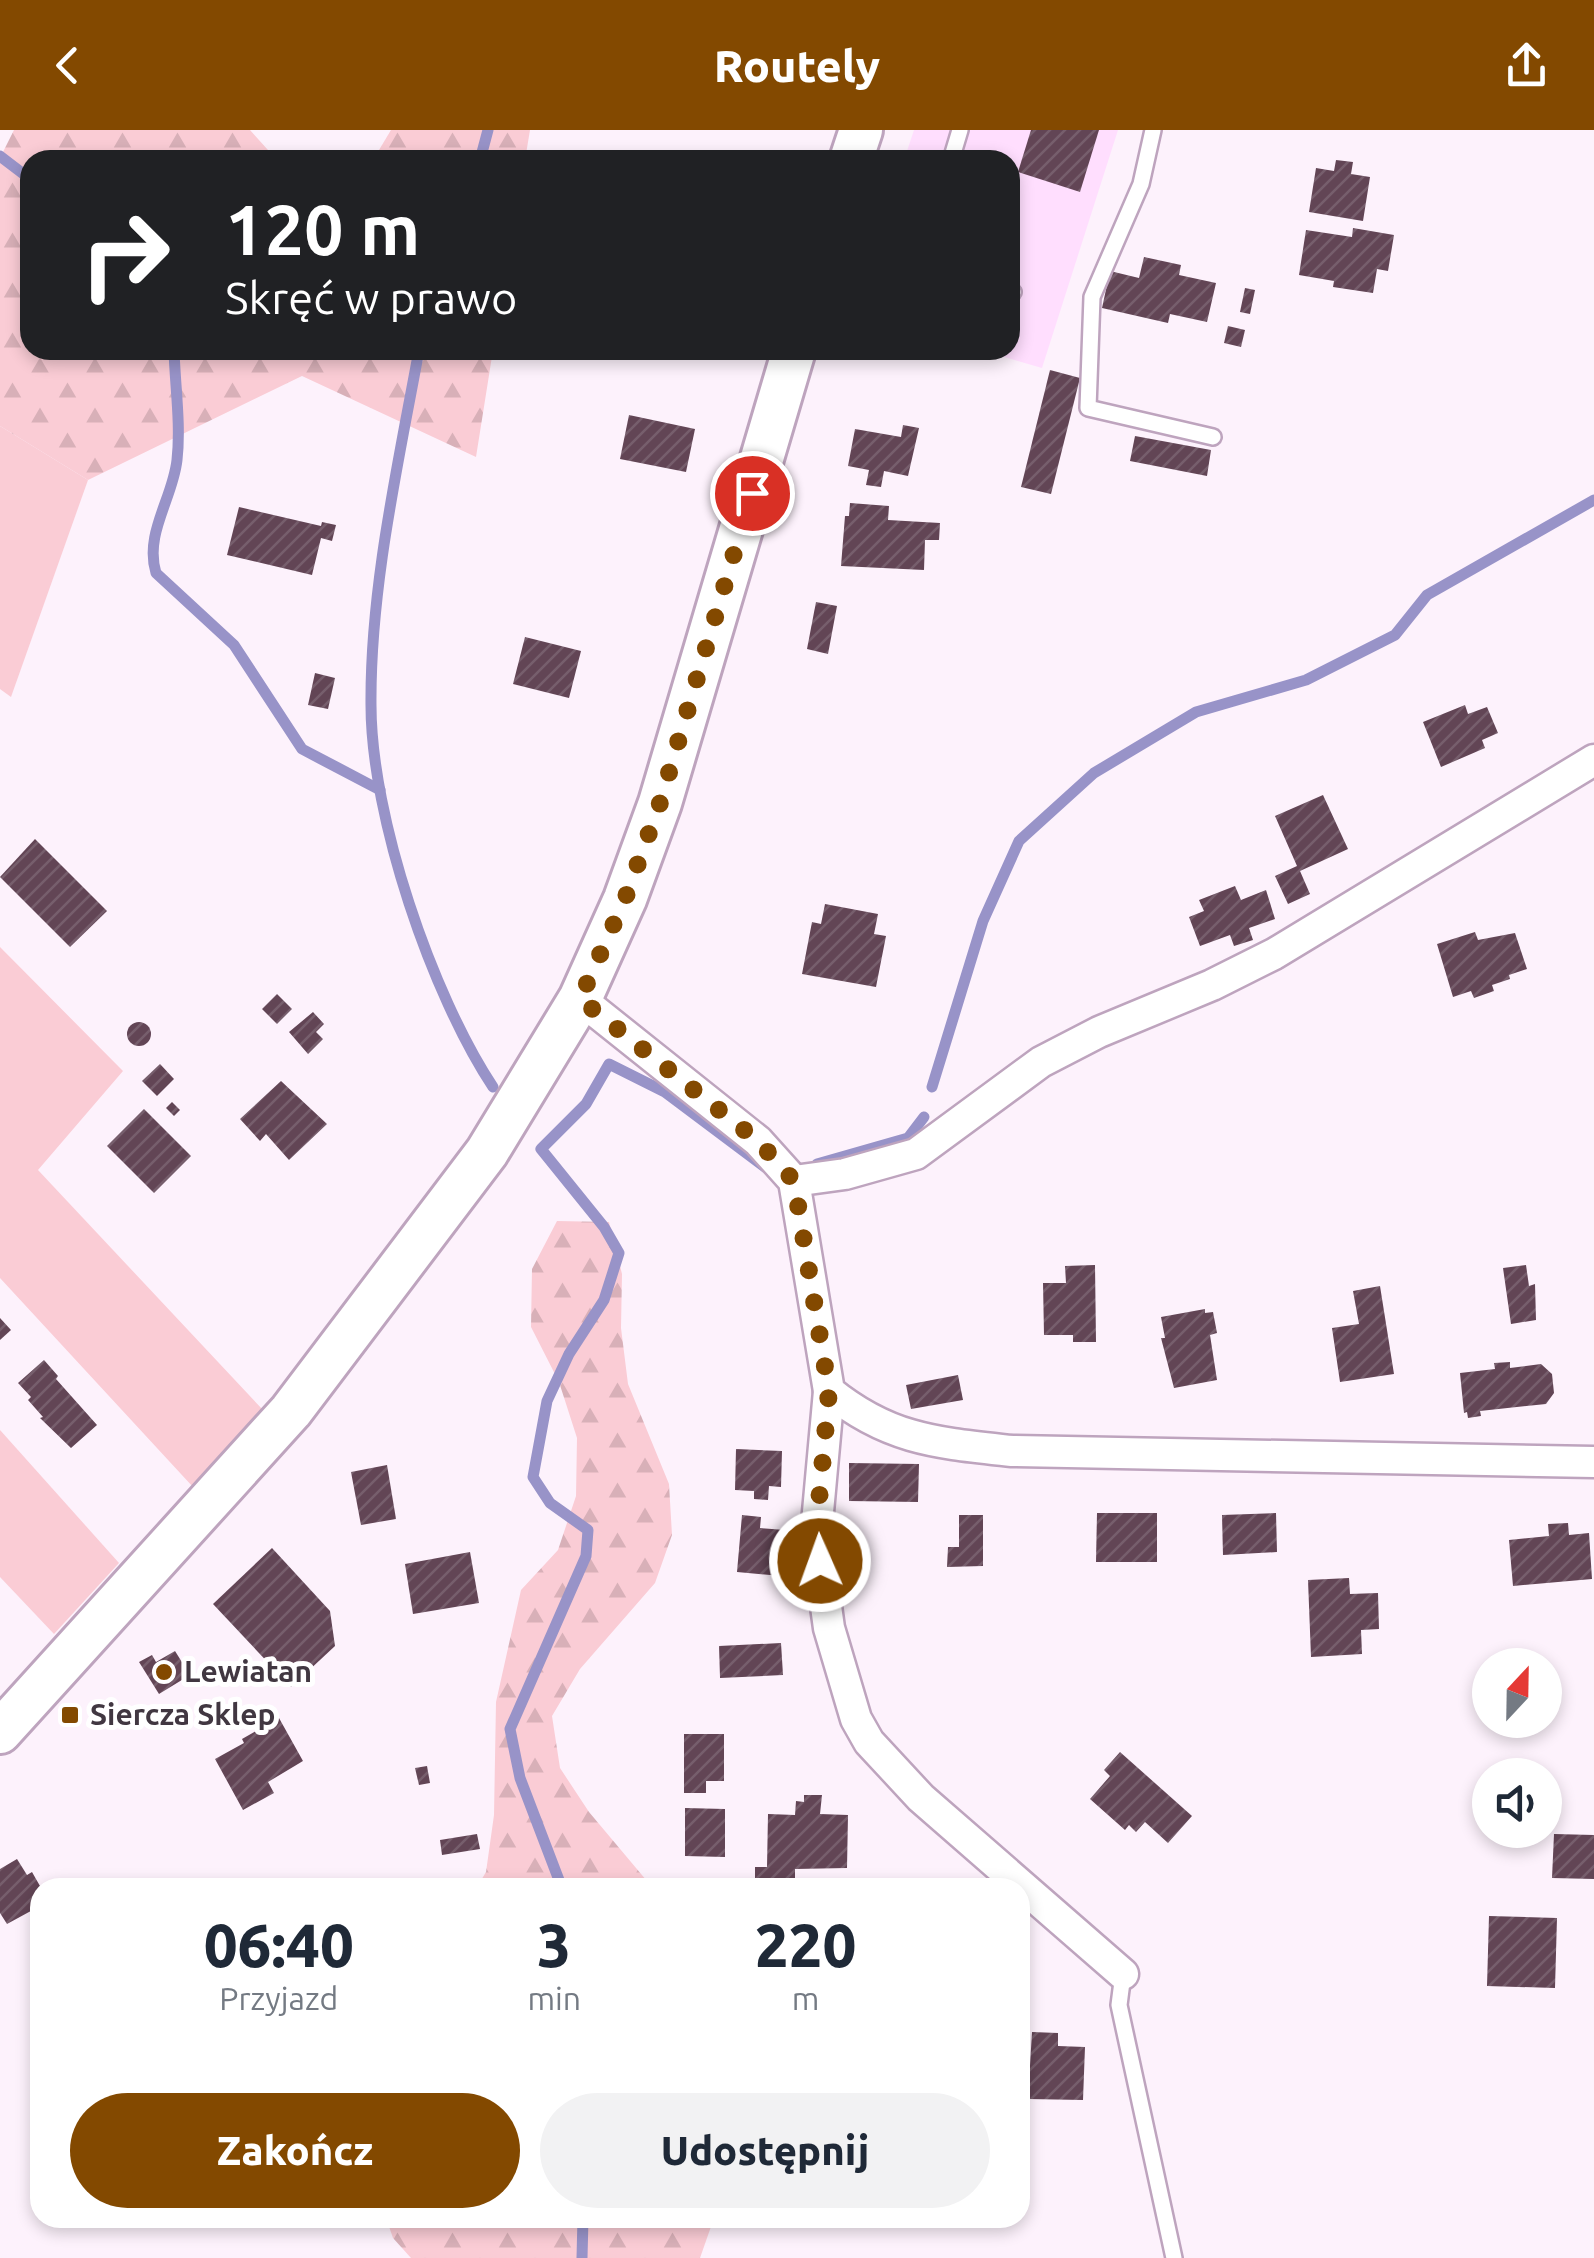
<!DOCTYPE html>
<html lang="pl">
<meta charset="utf-8">
<style>
:root{--surface:#fff;--page:#f2f2f3;--text:#1f2937;--muted:#747a83;--accent:#834900}
body{margin:0;font-family:Ubuntu,sans-serif;background:var(--page);color:var(--text);height:100vh;display:flex;flex-direction:column;font-size:38px;white-space:nowrap}
*{box-sizing:border-box;margin:0}
p{font-size:32px;color:var(--muted)}
.icon{flex:none;width:55px;height:55px;fill:none;stroke:currentColor;stroke-width:2;stroke-linecap:round;stroke-linejoin:round}
.map{position:relative;flex:1;overflow:hidden}
.side{position:absolute;left:30px;top:1748px;width:1000px;height:350px;display:flex;flex-direction:column;background:var(--surface);border-radius:30px;box-shadow:0 5px 15px #0003}
.side>*{flex:none}
.guide{position:absolute;left:20px;top:20px;width:1000px;height:210px;border-radius:30px;box-shadow:0 5px 15px #0003;background:#202124;color:#fff;overflow:hidden}
.needle{width:65px;rotate:22deg}
.fabs{position:absolute;left:1472px;top:1518px;display:grid;gap:20px}
.fabs a{display:grid;place-items:center;width:90px;height:90px;border-radius:50%;background:var(--surface);box-shadow:0 5px 15px #0003;font-size:50px}
.pin{position:absolute;display:grid;place-items:center;width:85px;height:85px;color:#fff;margin:-42px;border:5px solid #fff;border-radius:50%;box-shadow:0 2px 10px #0007}
.me{position:absolute;width:110px;margin:-55px;rotate:358deg;stroke-linejoin:round;filter:drop-shadow(0 0 8px #0008)}
.turn{display:flex;align-items:center;gap:35px;height:210px;padding:0 40px;font-size:45px}
.turn .icon{width:130px;height:130px;stroke-width:2.5}
.turn b{display:block;font-size:70px;line-height:85px}
.eta{display:flex;justify-content:space-evenly;align-items:center;height:170px;text-align:center}
.eta b{font-size:60px;font-weight:800;line-height:70px}
.button{display:flex;gap:20px;margin-top:auto;padding:20px 40px}
.button a{flex:1;height:115px;border-radius:60px;background:var(--accent);color:#fff;font-size:40px;font-weight:800;line-height:115px;text-align:center}
.button a+a{background:var(--page);color:var(--text)}
header{display:flex;justify-content:space-between;align-items:center;height:130px;padding:0 40px;background:var(--accent);color:#fff;font-size:45px;font-weight:800}
.map>svg:first-child{display:block}
</style>
<header><svg class="icon" aria-label="back" viewBox="0 0 24 24"><path d="M15 5l-7 7 7 7"/></svg>Routely<svg class="icon" aria-label="share" viewBox="0 0 24 24"><path d="M12 15V3M7 8l5-5 5 5M5 13v7h14v-7"/></svg></header>
<div class="map">
<svg width="1594" height="2128" viewBox="0 0 1594 2128">
<defs>
<pattern id="forest-firs" width="22" height="20" patternUnits="userSpaceOnUse" patternTransform="scale(2.5)"><rect width="22" height="20" fill="#faccd5"/><path d="M5 1l3.5 6h-7zM16 11l3.5 6h-7z" fill="#d8b0b8"/></pattern>
<pattern id="building-hatch" width="6" height="6" patternUnits="userSpaceOnUse" patternTransform="scale(2.5)"><rect width="6" height="6" fill="#624555"/><path d="M-1 1l2-2M0 6l6-6M5 7l2-2" fill="none" stroke="#765e6c"/></pattern>
</defs>
<rect width="100%" height="100%" fill="#fdf2fc"/>
<polygon fill="#ffdefe" points="914,0 1118,0 1042,238 980,220 1010,220 1010,30 904,30"/>
<g fill="#faccd5">
<polygon points="0,296 88,350 11,567 0,559"/>
<polygon points="0,817 123,941 38,1040 263,1280 193,1357 0,1148"/>
<polygon points="0,1300 119,1433 54,1504 0,1447"/>
</g>
<g fill="url(#forest-firs)">
<polygon points="14,0 250,0 277,30 30,30 30,220 493,220 476,327 302,246 88,350 0,296 0,28"/>
<polygon points="391,0 530,0 525,30 373,30"/>
<polygon points="557,1091 609,1092 622,1144 621,1198 628,1254 669,1354 672,1405 655,1453 580,1539 552,1586 560,1638 589,1682 652,1757 477,1757 486,1742 494,1685 496,1572 521,1460 558,1420 576,1366 577,1308 559,1252 531,1197 532,1139"/>
<polygon points="386,2088 714,2088 700,2128 411,2128 393,2108"/>
</g>
<g fill="none" stroke-linecap="round" stroke-linejoin="round">
<g stroke="#9893c8" stroke-width="11">
<polyline points="0,26 30,49"/>
<polyline points="480,30 488,0"/>
<path d="M 174,220 C 175,255 181,295 177,330 C 173,368 144,404 156,443 L 234,515 L 302,619 L 380,660"/>
<path d="M 419,220 C 398,335 370,458 371,575 C 371,687 432,865 493,957"/>
<polyline points="932,957 983,791 1019,711 1094,643 1196,582 1306,550 1395,505 1427,465 1594,370"/>
<polyline points="817,1034 908,1008 924,987"/>
<polyline points="562,1758 520,1648 510,1599 586,1426 588,1400 550,1373 533,1347 547,1271 569,1224 604,1170 619,1123 604,1097 541,1019 586,974 609,934 665,962 765,1037"/>
<polyline points="582,2128 583,2088"/>
</g>
</g>
<g fill="url(#building-hatch)">
<polygon points="1031,0 1099,0 1080,62 1018,42"/>
<polygon points="1336,30 1353,32 1351,44 1370,47 1363,91 1309,82 1316,38 1334,41"/>
<polygon points="1353,98 1394,105 1388,141 1377,139 1373,163 1333,157 1334,151 1299,145 1306,100 1352,107"/>
<polygon points="1144,127 1181,135 1179,145 1216,153 1207,192 1170,184 1168,193 1102,178 1110,141 1139,148"/>
<polygon points="1245,158 1255,160 1250,184 1240,182"/>
<polygon points="1228,196 1245,200 1241,217 1224,213"/>
<polygon points="1050,240 1080,248 1051,364 1021,357"/>
<polygon points="629,285 695,299 686,342 620,329"/>
<polygon points="903,295 919,298 908,346 884,341 881,357 866,355 869,340 848,336 855,299 901,307"/>
<polygon points="1135,306 1211,320 1207,346 1130,331"/>
<polygon points="850,373 889,376 888,390 940,393 939,410 925,410 924,440 841,436 845,386 849,386"/>
<polygon points="239,377 321,396 322,392 336,395 332,411 321,408 312,445 227,425"/>
<polygon points="816,472 837,476 828,524 807,519"/>
<polygon points="525,507 581,521 569,568 513,554"/>
<polygon points="315,543 335,548 328,579 308,575"/>
<polygon points="1465,575 1468,584 1487,577 1498,603 1482,610 1485,618 1441,637 1423,592"/>
<polygon points="1323,665 1348,719 1300,741 1310,764 1288,774 1275,746 1297,736 1275,686"/>
<polygon points="35,709 107,781 70,817 0,747"/>
<polygon points="1235,756 1241,770 1266,760 1275,789 1249,798 1253,810 1234,816 1230,805 1200,816 1189,787 1204,781 1199,770"/>
<polygon points="825,774 878,784 874,804 886,806 876,857 802,844 812,792 821,794"/>
<polygon points="1475,802 1478,810 1515,803 1527,839 1509,845 1510,849 1492,855 1494,861 1474,868 1471,861 1453,867 1437,814"/>
<polygon points="277,864 292,879 277,894 262,879"/>
<polygon points="313,882 324,894 316,902 323,909 308,924 289,902"/>
<circle cx="139" cy="904" r="12"/>
<polygon points="160,934 174,949 157,966 142,951"/>
<polygon points="281,951 327,994 289,1030 266,1004 260,1011 240,989"/>
<polygon points="172,972 180,980 174,986 166,978"/>
<polygon points="144,979 191,1026 154,1063 107,1016"/>
<polygon points="1095,1135 1096,1212 1073,1212 1073,1205 1044,1205 1043,1153 1066,1153 1065,1136"/>
<polygon points="1526,1135 1529,1156 1535,1154 1536,1190 1511,1194 1503,1138"/>
<polygon points="1380,1156 1394,1244 1340,1252 1332,1198 1359,1194 1353,1161"/>
<polygon points="1205,1179 1205,1183 1213,1182 1217,1203 1210,1205 1217,1250 1174,1258 1161,1208 1165,1208 1161,1187"/>
<polygon points="0,1188 11,1200 0,1210"/>
<polygon points="44,1230 58,1246 56,1249 97,1295 71,1318 40,1288 43,1287 28,1270 31,1267 18,1253"/>
<polygon points="1510,1232 1510,1238 1541,1234 1552,1244 1554,1263 1546,1274 1480,1281 1481,1286 1468,1288 1467,1282 1464,1283 1460,1243 1495,1239 1494,1233"/>
<polygon points="958,1245 963,1270 911,1279 906,1255"/>
<polygon points="736,1319 782,1321 781,1357 769,1356 768,1370 754,1369 754,1361 735,1360"/>
<polygon points="849,1333 919,1334 918,1372 849,1371"/>
<polygon points="387,1335 396,1389 361,1395 351,1342"/>
<polygon points="1097,1383 1157,1383 1157,1432 1096,1432"/>
<polygon points="1276,1383 1277,1422 1223,1425 1222,1385"/>
<polygon points="742,1385 761,1387 760,1398 785,1400 781,1446 737,1442"/>
<polygon points="959,1385 983,1385 983,1436 947,1437 948,1417 959,1417"/>
<polygon points="1568,1393 1569,1405 1589,1403 1592,1449 1513,1456 1509,1410 1549,1406 1548,1394"/>
<polygon points="272,1418 330,1481 335,1516 291,1557 213,1474"/>
<polygon points="470,1422 479,1473 413,1484 405,1434"/>
<polygon points="1349,1448 1350,1464 1378,1463 1379,1499 1361,1500 1362,1524 1311,1527 1308,1450"/>
<polygon points="781,1513 783,1545 720,1548 719,1516"/>
<polygon points="175,1521 190,1545 159,1564 139,1532 152,1525 156,1532"/>
<polygon points="279,1588 303,1631 268,1652 274,1663 243,1680 215,1629 244,1613 242,1609"/>
<polygon points="684,1604 724,1604 724,1651 706,1651 706,1663 684,1663"/>
<polygon points="1120,1622 1192,1686 1168,1713 1145,1692 1136,1702 1129,1695 1125,1700 1090,1669 1110,1646 1104,1640"/>
<polygon points="427,1636 430,1653 419,1655 415,1638"/>
<polygon points="804,1665 822,1665 820,1684 848,1685 847,1738 795,1739 795,1758 755,1758 755,1737 767,1737 768,1684 795,1685 796,1671 804,1672"/>
<polygon points="685,1678 725,1679 725,1727 685,1726"/>
<polygon points="477,1704 480,1719 442,1725 440,1710"/>
<polygon points="1554,1704 1594,1705 1594,1749 1552,1748"/>
<polygon points="17,1729 27,1745 32,1742 40,1756 40,1776 7,1794 0,1783 0,1739"/>
<polygon points="1489,1786 1557,1788 1555,1858 1487,1856"/>
<polygon points="1032,1902 1058,1903 1058,1916 1085,1917 1083,1970 1028,1969"/>
</g>
<g fill="none" stroke-linecap="round" stroke-linejoin="round">
<g stroke="#bea4be" stroke-width="20">
<g id="lane">
<polyline points="1153,0 1141,54 1092,167 1088,278 1213,307"/>
<polyline points="951,30 960,0"/>
<polyline points="1010,161 1013,162"/>
<polyline points="1123,1844 1119,1875 1174,2128"/>
</g>
</g>
<g stroke="#bea4be" stroke-width="35">
<g id="street">
<path d="M 580,869 L 758,1011 L 794,1051 L 829,1261 C 889,1310 938,1313 1012,1321 L 1594,1332"/>
<polyline points="794,1051 845,1044 916,1024 1041,932 1099,902 1212,855 1274,824 1594,630"/>
<polyline points="829,1261 816,1404 829,1498 856,1589 869,1612 921,1668 1123,1844"/>
</g>
</g>
<g stroke="#bea4be" stroke-width="48">
<g id="secondary">
<polyline points="851,30 861,0"/>
<polyline points="0,1602 291,1281 487,1022 580,869 625,769 660,673 794,220"/>
</g>
</g>
<use href="#lane" stroke="#fff" stroke-width="15"/>
<use href="#street" stroke="#fff" stroke-width="30"/>
<use href="#secondary" stroke="#fff" stroke-width="42"/>
</g>
<g fill="none" stroke-linecap="round" stroke-linejoin="round">
<polyline stroke="#834900" stroke-width="18" stroke-dasharray="0 32.4" points="752,363 660,673 625,769 580,869 758,1011 794,1051 829,1261 816,1404 820,1431"/>
</g>
<g fill="#834900" stroke="#fff" stroke-width="4">
<circle cx="164" cy="1542" r="10"/>
<rect x="60" y="1575" width="20" height="20" rx="5"/>
</g>
<g text-anchor="middle" stroke-width="10" stroke-linejoin="round" paint-order="stroke">
<g font-size="30" font-weight="bold" fill="#413741" stroke="#fff" text-anchor="start">
<text x="184" y="1552">Lewiatan</text>
<text x="90" y="1595">Siercza Sklep</text>
</g>
</g>
</svg>
<div class="fabs">
<a><svg class="needle" viewBox="-14 -14 28 28"><path d="M0-13l5 13h-10z" fill="#e53935"/><path d="M0 13l5-13h-10z" fill="#747a83"/></svg></a>
<a><svg class="icon" aria-label="sound" viewBox="0 0 24 24"><path d="M4 9h4l5-4v14l-5-4H4zM17 9q2 3 0 6"/></svg></a>
</div>
<div class="pin" style="left:752px;top:363px;background:#d93025"><svg class="icon" aria-label="arrive" viewBox="0 0 24 24"><path d="M6 21V4h12l-3 4 3 4H6"/></svg></div>
<svg class="me" style="left:820px;top:1431px" viewBox="-20 -20 40 40"><circle r="17" fill="#834900" stroke="#fff" stroke-width="3"/><path d="M0-11L8 9 0 5-8 9z" fill="#fff"/></svg>
<div class="guide">
<div class="turn"><svg class="icon" aria-label="right" viewBox="0 0 24 24"><path d="M7 20v-9h11M14 6l5 5-5 5"/></svg><div><b>120 m</b>Skręć w prawo</div></div>
</div>
<section class="side">
<div class="eta">
<div><b>06:40</b><p>Przyjazd</p></div>
<div><b>3</b><p>min</p></div>
<div><b>220</b><p>m</p></div>
</div>
<div class="button"><a>Zakończ</a><a>Udostępnij</a></div>
</section>
</div>
